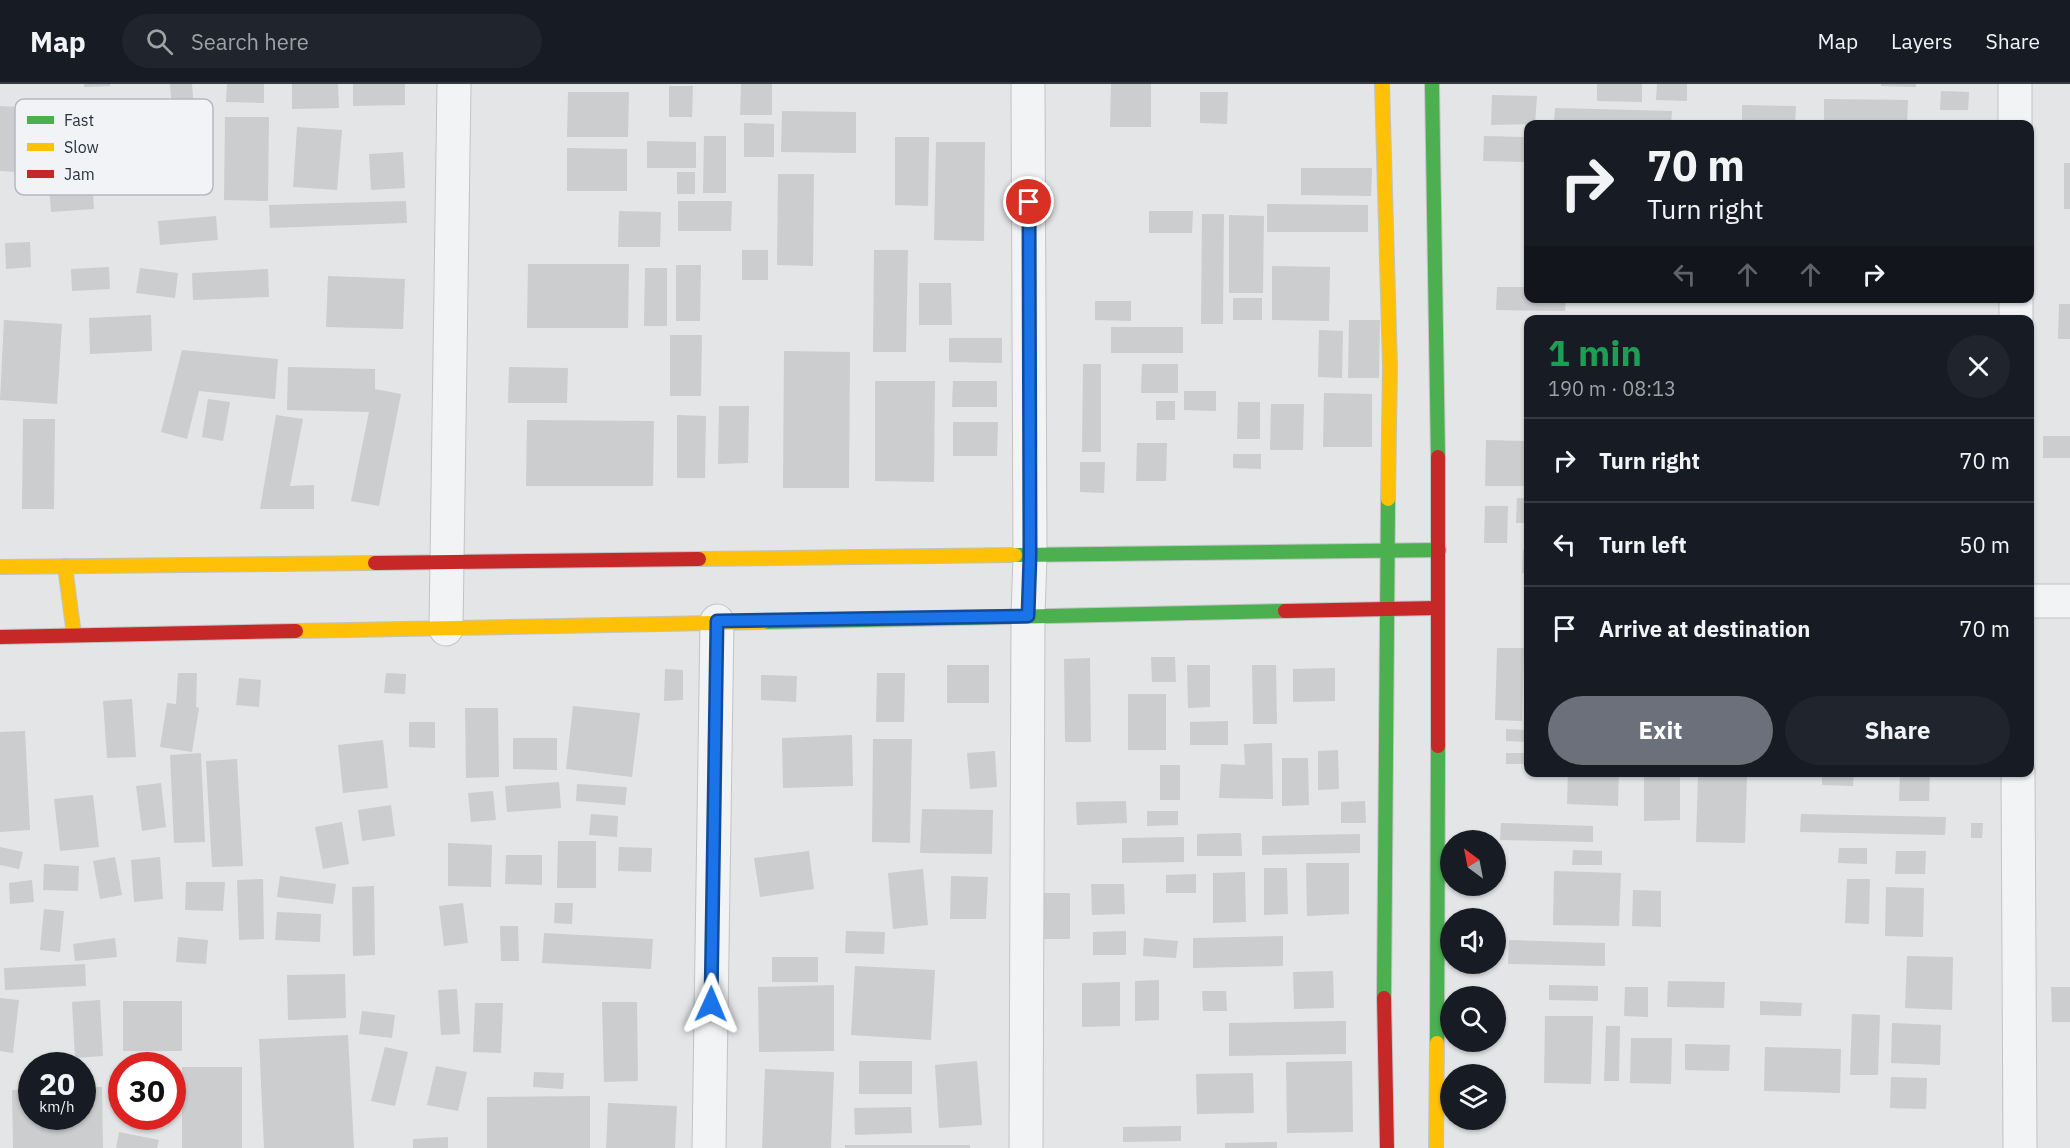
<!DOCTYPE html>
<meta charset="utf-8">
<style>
:root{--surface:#171b24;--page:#20242c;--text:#f1f3f6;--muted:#9ea1a6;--line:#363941;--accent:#6b707a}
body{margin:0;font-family:"IBM Plex Sans",sans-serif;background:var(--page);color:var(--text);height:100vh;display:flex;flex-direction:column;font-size:22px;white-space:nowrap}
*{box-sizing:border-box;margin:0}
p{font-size:20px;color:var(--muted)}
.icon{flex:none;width:33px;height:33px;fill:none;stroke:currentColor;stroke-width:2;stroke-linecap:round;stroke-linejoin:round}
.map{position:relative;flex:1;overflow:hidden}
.panel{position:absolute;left:1524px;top:231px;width:510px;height:462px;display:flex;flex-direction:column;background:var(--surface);border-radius:12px;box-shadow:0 2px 4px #0004}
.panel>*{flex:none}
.guide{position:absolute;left:1524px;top:36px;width:510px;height:183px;border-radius:12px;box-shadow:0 2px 4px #0004;background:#171b24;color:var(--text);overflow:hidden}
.needle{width:39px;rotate:328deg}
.fabs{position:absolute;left:1440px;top:746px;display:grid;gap:12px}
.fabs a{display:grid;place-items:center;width:66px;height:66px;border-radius:50%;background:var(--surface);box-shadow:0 2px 4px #0004;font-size:30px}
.speed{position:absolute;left:18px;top:968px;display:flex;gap:12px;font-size:30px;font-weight:700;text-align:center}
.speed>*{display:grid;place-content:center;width:78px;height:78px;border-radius:50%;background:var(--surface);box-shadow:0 2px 4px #0004;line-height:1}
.speed small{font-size:15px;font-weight:400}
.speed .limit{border:9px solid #d22;background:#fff;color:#111}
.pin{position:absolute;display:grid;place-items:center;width:51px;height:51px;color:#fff;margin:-26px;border:3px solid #fff;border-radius:50%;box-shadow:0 2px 6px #0007}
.me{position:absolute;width:66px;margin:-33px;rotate:1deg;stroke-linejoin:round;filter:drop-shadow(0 0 4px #0008)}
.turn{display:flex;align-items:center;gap:21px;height:126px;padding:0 24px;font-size:27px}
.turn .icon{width:78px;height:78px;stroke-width:2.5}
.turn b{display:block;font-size:42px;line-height:51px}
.lanes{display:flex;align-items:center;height:57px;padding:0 24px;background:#0003;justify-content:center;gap:30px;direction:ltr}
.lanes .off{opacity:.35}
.round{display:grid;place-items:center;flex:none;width:63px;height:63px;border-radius:32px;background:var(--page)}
.head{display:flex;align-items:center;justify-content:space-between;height:102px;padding:0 24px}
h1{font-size:36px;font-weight:700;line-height:45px;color:#1e9e55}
.primary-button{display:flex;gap:12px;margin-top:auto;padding:12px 24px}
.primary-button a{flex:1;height:69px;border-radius:36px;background:var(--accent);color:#fff;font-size:24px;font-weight:700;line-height:69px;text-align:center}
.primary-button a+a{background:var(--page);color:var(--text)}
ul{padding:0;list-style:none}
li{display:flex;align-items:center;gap:18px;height:84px;padding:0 24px;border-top:2px solid var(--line)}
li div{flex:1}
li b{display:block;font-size:22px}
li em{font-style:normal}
header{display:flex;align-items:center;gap:36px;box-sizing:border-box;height:84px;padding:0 30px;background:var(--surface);border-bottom:2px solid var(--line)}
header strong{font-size:28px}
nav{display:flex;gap:33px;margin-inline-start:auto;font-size:21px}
.search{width:420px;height:54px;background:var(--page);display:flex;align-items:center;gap:15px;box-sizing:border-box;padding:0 21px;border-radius:33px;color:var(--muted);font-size:22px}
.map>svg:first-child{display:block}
</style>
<header>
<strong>Map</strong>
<div class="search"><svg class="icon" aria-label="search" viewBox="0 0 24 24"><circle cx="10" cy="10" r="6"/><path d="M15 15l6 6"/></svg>Search here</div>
<nav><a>Map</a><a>Layers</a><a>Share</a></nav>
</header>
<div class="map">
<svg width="2070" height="1064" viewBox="0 0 2070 1064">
<rect width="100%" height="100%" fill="#e3e5e7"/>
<g fill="#cbcdcf">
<polygon points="84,0 110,0 110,2 84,3"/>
<polygon points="170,0 192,0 195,38 173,39"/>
<polygon points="227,0 264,0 264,19 226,18"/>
<polygon points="292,0 338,0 339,24 292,25"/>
<polygon points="353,0 405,0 405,21 353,22"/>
<polygon points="741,0 772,0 772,31 740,31"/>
<polygon points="1111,0 1151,0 1151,43 1110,43"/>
<polygon points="1597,0 1642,0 1642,18 1597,17"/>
<polygon points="1657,0 1687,0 1687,17 1656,16"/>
<polygon points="1881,0 1916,0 1916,3 1881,2"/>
<polygon points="669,2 693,2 692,33 669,33"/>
<polygon points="1941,7 1969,8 1968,26 1940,26"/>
<polygon points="568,8 629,8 628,53 567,53"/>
<polygon points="1200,8 1228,8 1227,40 1200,39"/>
<polygon points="1492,11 1537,12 1535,40 1491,41"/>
<polygon points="1824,15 1908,16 1907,40 1824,40"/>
<polygon points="1742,21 1796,22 1795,40 1742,40"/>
<polygon points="0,22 18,23 16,88 0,87"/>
<polygon points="1555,24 1672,27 1671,40 1554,38"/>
<polygon points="782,27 856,28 856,69 781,68"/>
<polygon points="225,33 269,33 268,117 224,116"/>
<polygon points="744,39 774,40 774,73 744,73"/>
<polygon points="297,43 342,46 337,106 293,103"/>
<polygon points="704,52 726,52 726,109 703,109"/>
<polygon points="1484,52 1528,53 1528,78 1483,77"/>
<polygon points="895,53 929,53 928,122 895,121"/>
<polygon points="90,57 94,125 51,128 46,60"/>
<polygon points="647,57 696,58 696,84 647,84"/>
<polygon points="936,58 985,58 984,157 934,156"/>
<polygon points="567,64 627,65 627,107 567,107"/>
<polygon points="403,68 405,104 371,106 369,70"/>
<rect x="2064" y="79" width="6" height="46"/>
<polygon points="1301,84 1372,84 1371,112 1301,111"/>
<rect x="677" y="88" width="18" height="22"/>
<polygon points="778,90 814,90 813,182 777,181"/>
<polygon points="406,117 407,139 270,144 269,121"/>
<polygon points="678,117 732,117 731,147 678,147"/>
<polygon points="1267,120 1368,121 1368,148 1267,148"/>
<polygon points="619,127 661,128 660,163 618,163"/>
<polygon points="1149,127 1193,127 1192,149 1149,149"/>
<polygon points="1202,130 1224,130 1223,240 1201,240"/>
<polygon points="1229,131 1264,132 1263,209 1229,209"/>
<polygon points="216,132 218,156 160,161 158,137"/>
<polygon points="30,158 31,183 6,185 5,159"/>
<rect x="742" y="166" width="26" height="30"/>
<polygon points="874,166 908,166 906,268 873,268"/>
<polygon points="528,180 629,180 628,244 527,244"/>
<polygon points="676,181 701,181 700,237 676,237"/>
<polygon points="1272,182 1330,183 1329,237 1272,236"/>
<polygon points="109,183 110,205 72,207 71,185"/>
<polygon points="140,184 178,189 175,214 136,209"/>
<polygon points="645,184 667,184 667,242 644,242"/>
<polygon points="268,185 269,213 193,216 192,189"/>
<polygon points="328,192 405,195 403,245 326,243"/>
<polygon points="919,199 951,199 952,241 919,241"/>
<polygon points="1497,203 1528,203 1528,214 1566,214 1565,227 1496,226"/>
<rect x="1233" y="214" width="29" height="22"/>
<polygon points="1095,217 1131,217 1131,237 1095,236"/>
<polygon points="2059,220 2070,220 2070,255 2058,255"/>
<polygon points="151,231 152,267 90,270 89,234"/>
<polygon points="4,236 62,240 57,320 0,316"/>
<polygon points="1349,236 1380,236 1379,294 1348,294"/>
<rect x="1111" y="243" width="72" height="26"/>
<polygon points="1319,246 1343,247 1342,294 1318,293"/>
<polygon points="670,251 702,251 701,312 670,312"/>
<polygon points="949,254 1002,254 1002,279 949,278"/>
<polygon points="182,266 278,275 275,315 199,307 187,355 161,348"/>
<polygon points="784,267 850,268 849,404 783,404"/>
<polygon points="1083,280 1101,280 1101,368 1082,368"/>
<polygon points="1142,280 1178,280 1178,309 1141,309"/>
<polygon points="288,283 375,285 375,305 401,310 379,422 351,417 369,328 287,326"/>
<polygon points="509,283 568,284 567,319 508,319"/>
<polygon points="875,297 935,297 934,398 875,397"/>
<polygon points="953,297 997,297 997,323 952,323"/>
<polygon points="1184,307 1216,307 1216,327 1184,326"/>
<polygon points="1324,309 1372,310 1372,363 1323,363"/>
<polygon points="208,315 230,318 223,357 202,353"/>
<rect x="1156" y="317" width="19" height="19"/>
<polygon points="1238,318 1260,318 1260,355 1237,355"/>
<polygon points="1271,320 1304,320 1303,366 1270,366"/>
<polygon points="719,322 749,322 748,379 718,380"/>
<polygon points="276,331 303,335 290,402 314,401 314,425 260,425"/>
<polygon points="677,331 706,332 705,394 677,394"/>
<polygon points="23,335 55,335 54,425 22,425"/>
<polygon points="527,336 654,337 653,402 526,402"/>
<polygon points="953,338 998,338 997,372 953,372"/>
<rect x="2043" y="352" width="27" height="22"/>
<polygon points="1486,356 1528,357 1528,402 1485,402"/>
<polygon points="1137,359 1167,359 1166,397 1136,397"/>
<polygon points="1233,370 1261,370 1261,385 1233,384"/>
<polygon points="1080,378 1105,378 1104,409 1080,408"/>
<polygon points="1517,414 1528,414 1528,439 1516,439"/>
<polygon points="1485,422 1508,422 1507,459 1484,459"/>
<polygon points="1523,466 1528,466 1528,489 1522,489"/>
<polygon points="1497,564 1524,564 1522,637 1495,636"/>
<polygon points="1151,573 1175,573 1176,598 1152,598"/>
<polygon points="1090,574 1091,658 1065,658 1064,575"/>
<rect x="947" y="581" width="42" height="38"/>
<polygon points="1187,581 1210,581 1210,623 1188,624"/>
<polygon points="1252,581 1276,581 1277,640 1253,640"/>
<polygon points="1335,584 1335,617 1293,618 1293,585"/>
<polygon points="665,585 683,586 683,616 664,617"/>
<polygon points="178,589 197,589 196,623 199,624 192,668 160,663 167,619 176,620"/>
<polygon points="386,589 406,590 405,610 384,609"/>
<polygon points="877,589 905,589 904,638 876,638"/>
<polygon points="761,591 797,592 796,618 761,616"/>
<polygon points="239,594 261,596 259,623 236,621"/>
<rect x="1128" y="610" width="38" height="56"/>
<polygon points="132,615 136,673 107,674 103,617"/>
<polygon points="573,622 640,629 632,693 566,685"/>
<polygon points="465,624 498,624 499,693 466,694"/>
<polygon points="1228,637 1228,661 1190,661 1190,638"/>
<polygon points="409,638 435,638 435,664 409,663"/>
<polygon points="1506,645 1528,646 1528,658 1506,657"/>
<polygon points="25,647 30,746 0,748 0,648"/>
<polygon points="852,651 853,702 783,704 782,654"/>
<polygon points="513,654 557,654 557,686 513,685"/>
<polygon points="873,655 912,655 910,759 872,758"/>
<polygon points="383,656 388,704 343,709 338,661"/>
<polygon points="1272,659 1273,715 1219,714 1221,680 1245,681 1244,660"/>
<polygon points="1338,666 1339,705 1318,706 1318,667"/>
<polygon points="995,667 997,703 970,705 967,669"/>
<polygon points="201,669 205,758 174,759 170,671"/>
<rect x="1506" y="669" width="22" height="11"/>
<polygon points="1282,674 1308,674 1309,721 1282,722"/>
<polygon points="237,675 243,782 212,783 206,677"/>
<rect x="1160" y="681" width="20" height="35"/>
<polygon points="1568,688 1619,688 1618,722 1567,720"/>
<polygon points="1822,688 1854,688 1853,702 1822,701"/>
<polygon points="1900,688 1930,688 1929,717 1899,717"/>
<polygon points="1644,691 1680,691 1680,736 1644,737"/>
<polygon points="1698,691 1747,692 1745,759 1696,758"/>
<polygon points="559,698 561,724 507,728 505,702"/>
<polygon points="161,699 166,743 142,747 136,702"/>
<polygon points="577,700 627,703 625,721 576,717"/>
<polygon points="493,707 496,736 471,738 468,709"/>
<polygon points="93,711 99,763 60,767 54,715"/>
<polygon points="1126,717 1127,739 1077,741 1076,718"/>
<polygon points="1365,717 1366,739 1341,739 1341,718"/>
<polygon points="391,721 395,752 362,757 358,726"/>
<polygon points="922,725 993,726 992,770 920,769"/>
<polygon points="1147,727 1178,727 1178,741 1147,742"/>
<polygon points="591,730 618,732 617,753 589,751"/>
<polygon points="1801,730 1946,733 1945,751 1800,748"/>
<polygon points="342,738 349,780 323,785 315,743"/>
<polygon points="1501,739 1593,742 1593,758 1500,756"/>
<polygon points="1971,739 1983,739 1982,754 1971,754"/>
<polygon points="1241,749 1242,772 1197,772 1197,750"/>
<polygon points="1360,750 1360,769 1262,771 1262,752"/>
<polygon points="1184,753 1184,778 1122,779 1122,754"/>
<polygon points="558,757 596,757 596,804 557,804"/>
<polygon points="448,759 492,761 491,803 448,802"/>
<polygon points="0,763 23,768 19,785 0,781"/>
<polygon points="619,763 652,764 651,788 618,787"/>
<polygon points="1839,764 1867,764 1867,780 1838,779"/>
<polygon points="1573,766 1602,767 1602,781 1572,781"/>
<polygon points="809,767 814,805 760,813 754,774"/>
<polygon points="1896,767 1926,767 1925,790 1895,790"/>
<polygon points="506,771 542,771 542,801 505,800"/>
<polygon points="115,773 122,811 100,815 93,777"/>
<polygon points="160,773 163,815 134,818 131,776"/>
<polygon points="1306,779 1349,779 1349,830 1307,832"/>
<polygon points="44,780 79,782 78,807 43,806"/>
<polygon points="1264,784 1287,784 1288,830 1264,831"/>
<polygon points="923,785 928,841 893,845 888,789"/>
<polygon points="1554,787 1621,789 1619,842 1553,841"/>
<polygon points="1245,788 1246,838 1213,839 1213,789"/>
<polygon points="1196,790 1196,809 1166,809 1166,791"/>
<polygon points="280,792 336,800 333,820 277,813"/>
<polygon points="951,792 988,793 986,835 950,835"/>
<polygon points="263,795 264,855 239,856 237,796"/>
<polygon points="1847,795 1870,795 1869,840 1845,839"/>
<polygon points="32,796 34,818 10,820 9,799"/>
<polygon points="186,798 225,798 223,827 185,826"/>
<polygon points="1091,800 1124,800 1125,830 1092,831"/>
<polygon points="374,802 375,871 353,872 352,803"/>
<polygon points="1886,803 1924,804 1923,853 1885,852"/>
<polygon points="1633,806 1661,807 1661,843 1632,842"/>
<polygon points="1040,809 1070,809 1070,855 1041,855"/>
<polygon points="463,819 468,859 444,862 439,822"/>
<polygon points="555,819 573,819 572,840 554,839"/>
<polygon points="44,825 64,827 60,868 40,866"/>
<polygon points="277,828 321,830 320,858 275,856"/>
<polygon points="500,842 518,842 519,877 501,877"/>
<polygon points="846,847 885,848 884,870 845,869"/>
<polygon points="1126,847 1126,871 1093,871 1093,848"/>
<polygon points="544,849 653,855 651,885 542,879"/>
<polygon points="1283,852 1283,882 1193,884 1193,854"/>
<polygon points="178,853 208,856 206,880 176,878"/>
<polygon points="115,854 117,873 75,877 73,860"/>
<polygon points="1144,854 1178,857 1176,874 1143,872"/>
<polygon points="1509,856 1605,859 1605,882 1508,880"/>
<polygon points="1907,872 1953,873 1952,926 1905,924"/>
<rect x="772" y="873" width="46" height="25"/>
<polygon points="85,880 86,902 5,906 4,884"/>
<polygon points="855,882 935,886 931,956 851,951"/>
<polygon points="1333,887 1334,924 1294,925 1293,888"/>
<polygon points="345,890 346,934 288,936 287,891"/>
<polygon points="1159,896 1159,936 1135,937 1135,897"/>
<polygon points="1668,897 1725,898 1724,924 1667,923"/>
<polygon points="1120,898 1120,942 1082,943 1082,899"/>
<polygon points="834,901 834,967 759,968 758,903"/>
<polygon points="1549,901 1598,902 1598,917 1549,916"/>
<polygon points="1625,903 1648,903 1648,933 1624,932"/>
<polygon points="2051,903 2070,903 2070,938 2052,938"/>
<polygon points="457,905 460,950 441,951 438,906"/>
<polygon points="1202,907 1226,907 1227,927 1203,927"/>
<polygon points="0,914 19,916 13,969 0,967"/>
<polygon points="100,916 103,972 75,974 72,918"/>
<rect x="123" y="917" width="59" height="50"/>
<polygon points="1760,917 1802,919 1801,932 1760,931"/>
<polygon points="602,918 637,918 638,997 604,998"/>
<polygon points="475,919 503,919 501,969 473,968"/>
<polygon points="362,927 395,931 392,954 359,950"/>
<polygon points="1852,930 1880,931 1878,991 1850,991"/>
<polygon points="1545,932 1593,932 1591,1000 1544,999"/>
<polygon points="1346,937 1346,970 1229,972 1229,939"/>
<polygon points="1892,939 1941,941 1940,981 1891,979"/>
<polygon points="1606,942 1620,942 1619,997 1604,997"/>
<polygon points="348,951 354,1064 264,1064 259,955"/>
<polygon points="1631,954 1672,954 1671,1000 1630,999"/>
<polygon points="1685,960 1730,961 1729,987 1685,986"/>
<polygon points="385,963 408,968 395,1022 371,1017"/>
<polygon points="1765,963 1841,965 1840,1009 1764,1007"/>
<rect x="859" y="977" width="53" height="33"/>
<polygon points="977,977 982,1041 939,1044 935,981"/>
<polygon points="1352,977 1353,1048 1287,1049 1286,978"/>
<polygon points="436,982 467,988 458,1027 427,1021"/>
<rect x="182" y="983" width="60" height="81"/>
<polygon points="765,985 834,988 831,1064 762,1064"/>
<polygon points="534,988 564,989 563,1005 533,1003"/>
<polygon points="1253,989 1254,1029 1197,1030 1196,990"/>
<polygon points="1891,993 1927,994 1926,1025 1890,1024"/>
<polygon points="82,1003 102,1003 103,1064 13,1064 12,1006 32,1005 32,1032 82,1032"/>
<polygon points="590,1012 590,1064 487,1064 487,1013"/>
<polygon points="608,1019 677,1022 675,1064 606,1064"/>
<polygon points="911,1023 912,1049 855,1051 854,1024"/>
<polygon points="1181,1042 1181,1057 1123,1058 1123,1043"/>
<polygon points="119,1048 159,1056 157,1064 116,1064"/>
<polygon points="448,1053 448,1064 413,1064 413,1055"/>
<polygon points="1277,1058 1277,1064 1225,1064 1225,1059"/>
<rect x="845" y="1061" width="125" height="3"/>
</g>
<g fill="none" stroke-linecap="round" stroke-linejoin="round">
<g stroke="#c1c3c5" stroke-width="35">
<g id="street">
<polyline points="2015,0 2015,40"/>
<polyline points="2016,214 2016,236"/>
<polyline points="2030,517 2070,517"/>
<polyline points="446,545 454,0"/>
<polyline points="2018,688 2020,1064"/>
<polyline points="709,1064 717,537"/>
<polyline points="1026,1064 1028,532 1030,472 1028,0"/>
</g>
</g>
<g stroke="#c1c3c5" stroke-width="16">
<g id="fast">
<polyline points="1432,0 1438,373"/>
<polyline points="1015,471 1439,466"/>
<polyline points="764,538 1285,527"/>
<polyline points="1384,914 1388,415"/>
<polyline points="1437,959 1438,662"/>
</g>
</g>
<g stroke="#c1c3c5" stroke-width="16">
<g id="slow">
<polyline points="1382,0 1390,283 1388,415"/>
<polyline points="699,475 1015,471"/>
<polyline points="65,482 74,551"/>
<polyline points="0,483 375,479"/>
<polyline points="296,547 764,538"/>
<polyline points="1436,1064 1437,959"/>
</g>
</g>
<g stroke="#c1c3c5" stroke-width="16">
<g id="jam">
<polyline points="1438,373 1438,662"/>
<polyline points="375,479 699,475"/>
<polyline points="1285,527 1437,524"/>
<polyline points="0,553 296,547"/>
<polyline points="1384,914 1387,1064"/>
</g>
</g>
<use href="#street" stroke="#f2f3f4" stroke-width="33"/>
<use href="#fast" stroke="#4caf50" stroke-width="14"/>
<use href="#slow" stroke="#ffc107" stroke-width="14"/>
<use href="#jam" stroke="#c62828" stroke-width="14"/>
</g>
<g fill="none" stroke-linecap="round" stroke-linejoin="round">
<g stroke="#114b97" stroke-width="15">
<polyline id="route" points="711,920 717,537 1028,532 1030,472 1029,118"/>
</g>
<use href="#route" stroke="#1a73e8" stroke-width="10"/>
</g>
<rect x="15" y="15" width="198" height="96" rx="9" fill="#f1f3f6" stroke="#b5b9bf" stroke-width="1.5"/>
<rect x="27" y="32" width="27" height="8" fill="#4caf50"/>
<rect x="27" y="59" width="27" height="8" fill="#ffc107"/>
<rect x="27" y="86" width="27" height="8" fill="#c62828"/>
<g font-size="16" fill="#2a3140">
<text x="64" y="42">Fast</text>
<text x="64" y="69">Slow</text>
<text x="64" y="96">Jam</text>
</g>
</svg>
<div class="fabs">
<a><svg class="needle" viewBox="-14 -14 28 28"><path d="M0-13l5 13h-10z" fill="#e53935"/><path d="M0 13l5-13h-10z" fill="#9ea1a6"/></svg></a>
<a><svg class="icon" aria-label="sound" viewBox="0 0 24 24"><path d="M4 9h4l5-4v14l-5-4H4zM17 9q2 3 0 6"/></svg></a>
<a><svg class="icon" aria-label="search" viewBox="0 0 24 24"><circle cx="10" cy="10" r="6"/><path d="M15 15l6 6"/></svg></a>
<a><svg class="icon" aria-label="layers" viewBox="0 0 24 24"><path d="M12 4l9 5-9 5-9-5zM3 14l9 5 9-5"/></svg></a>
</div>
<div class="speed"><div>20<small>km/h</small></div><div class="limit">30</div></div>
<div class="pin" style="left:1029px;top:118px;background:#d93025"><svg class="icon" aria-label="arrive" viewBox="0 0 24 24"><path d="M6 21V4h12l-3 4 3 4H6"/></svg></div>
<svg class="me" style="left:711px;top:920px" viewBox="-20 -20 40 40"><path d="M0-17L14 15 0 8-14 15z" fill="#1a73e8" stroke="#fff" stroke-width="4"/></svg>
<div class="guide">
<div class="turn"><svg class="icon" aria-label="right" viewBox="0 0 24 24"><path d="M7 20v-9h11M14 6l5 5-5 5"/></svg><div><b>70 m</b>Turn right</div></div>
<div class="lanes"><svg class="icon off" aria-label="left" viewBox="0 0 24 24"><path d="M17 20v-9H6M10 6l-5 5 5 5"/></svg><svg class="icon off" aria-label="ahead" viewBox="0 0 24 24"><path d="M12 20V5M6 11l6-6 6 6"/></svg><svg class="icon off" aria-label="ahead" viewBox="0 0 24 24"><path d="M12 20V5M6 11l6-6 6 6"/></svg><svg class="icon" aria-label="right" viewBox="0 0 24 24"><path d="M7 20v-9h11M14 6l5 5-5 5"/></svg></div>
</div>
<section class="panel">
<div class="head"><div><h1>1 min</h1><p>190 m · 08:13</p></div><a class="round"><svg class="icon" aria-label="close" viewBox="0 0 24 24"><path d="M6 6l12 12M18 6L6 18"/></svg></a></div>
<ul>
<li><svg class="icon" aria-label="right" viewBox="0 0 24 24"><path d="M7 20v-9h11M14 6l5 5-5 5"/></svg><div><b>Turn right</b></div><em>70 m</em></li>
<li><svg class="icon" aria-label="left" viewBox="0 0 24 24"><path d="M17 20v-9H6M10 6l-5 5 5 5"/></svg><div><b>Turn left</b></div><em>50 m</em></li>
<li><svg class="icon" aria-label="arrive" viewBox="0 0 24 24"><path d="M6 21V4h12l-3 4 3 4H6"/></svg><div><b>Arrive at destination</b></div><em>70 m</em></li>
</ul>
<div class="primary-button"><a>Exit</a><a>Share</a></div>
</section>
</div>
